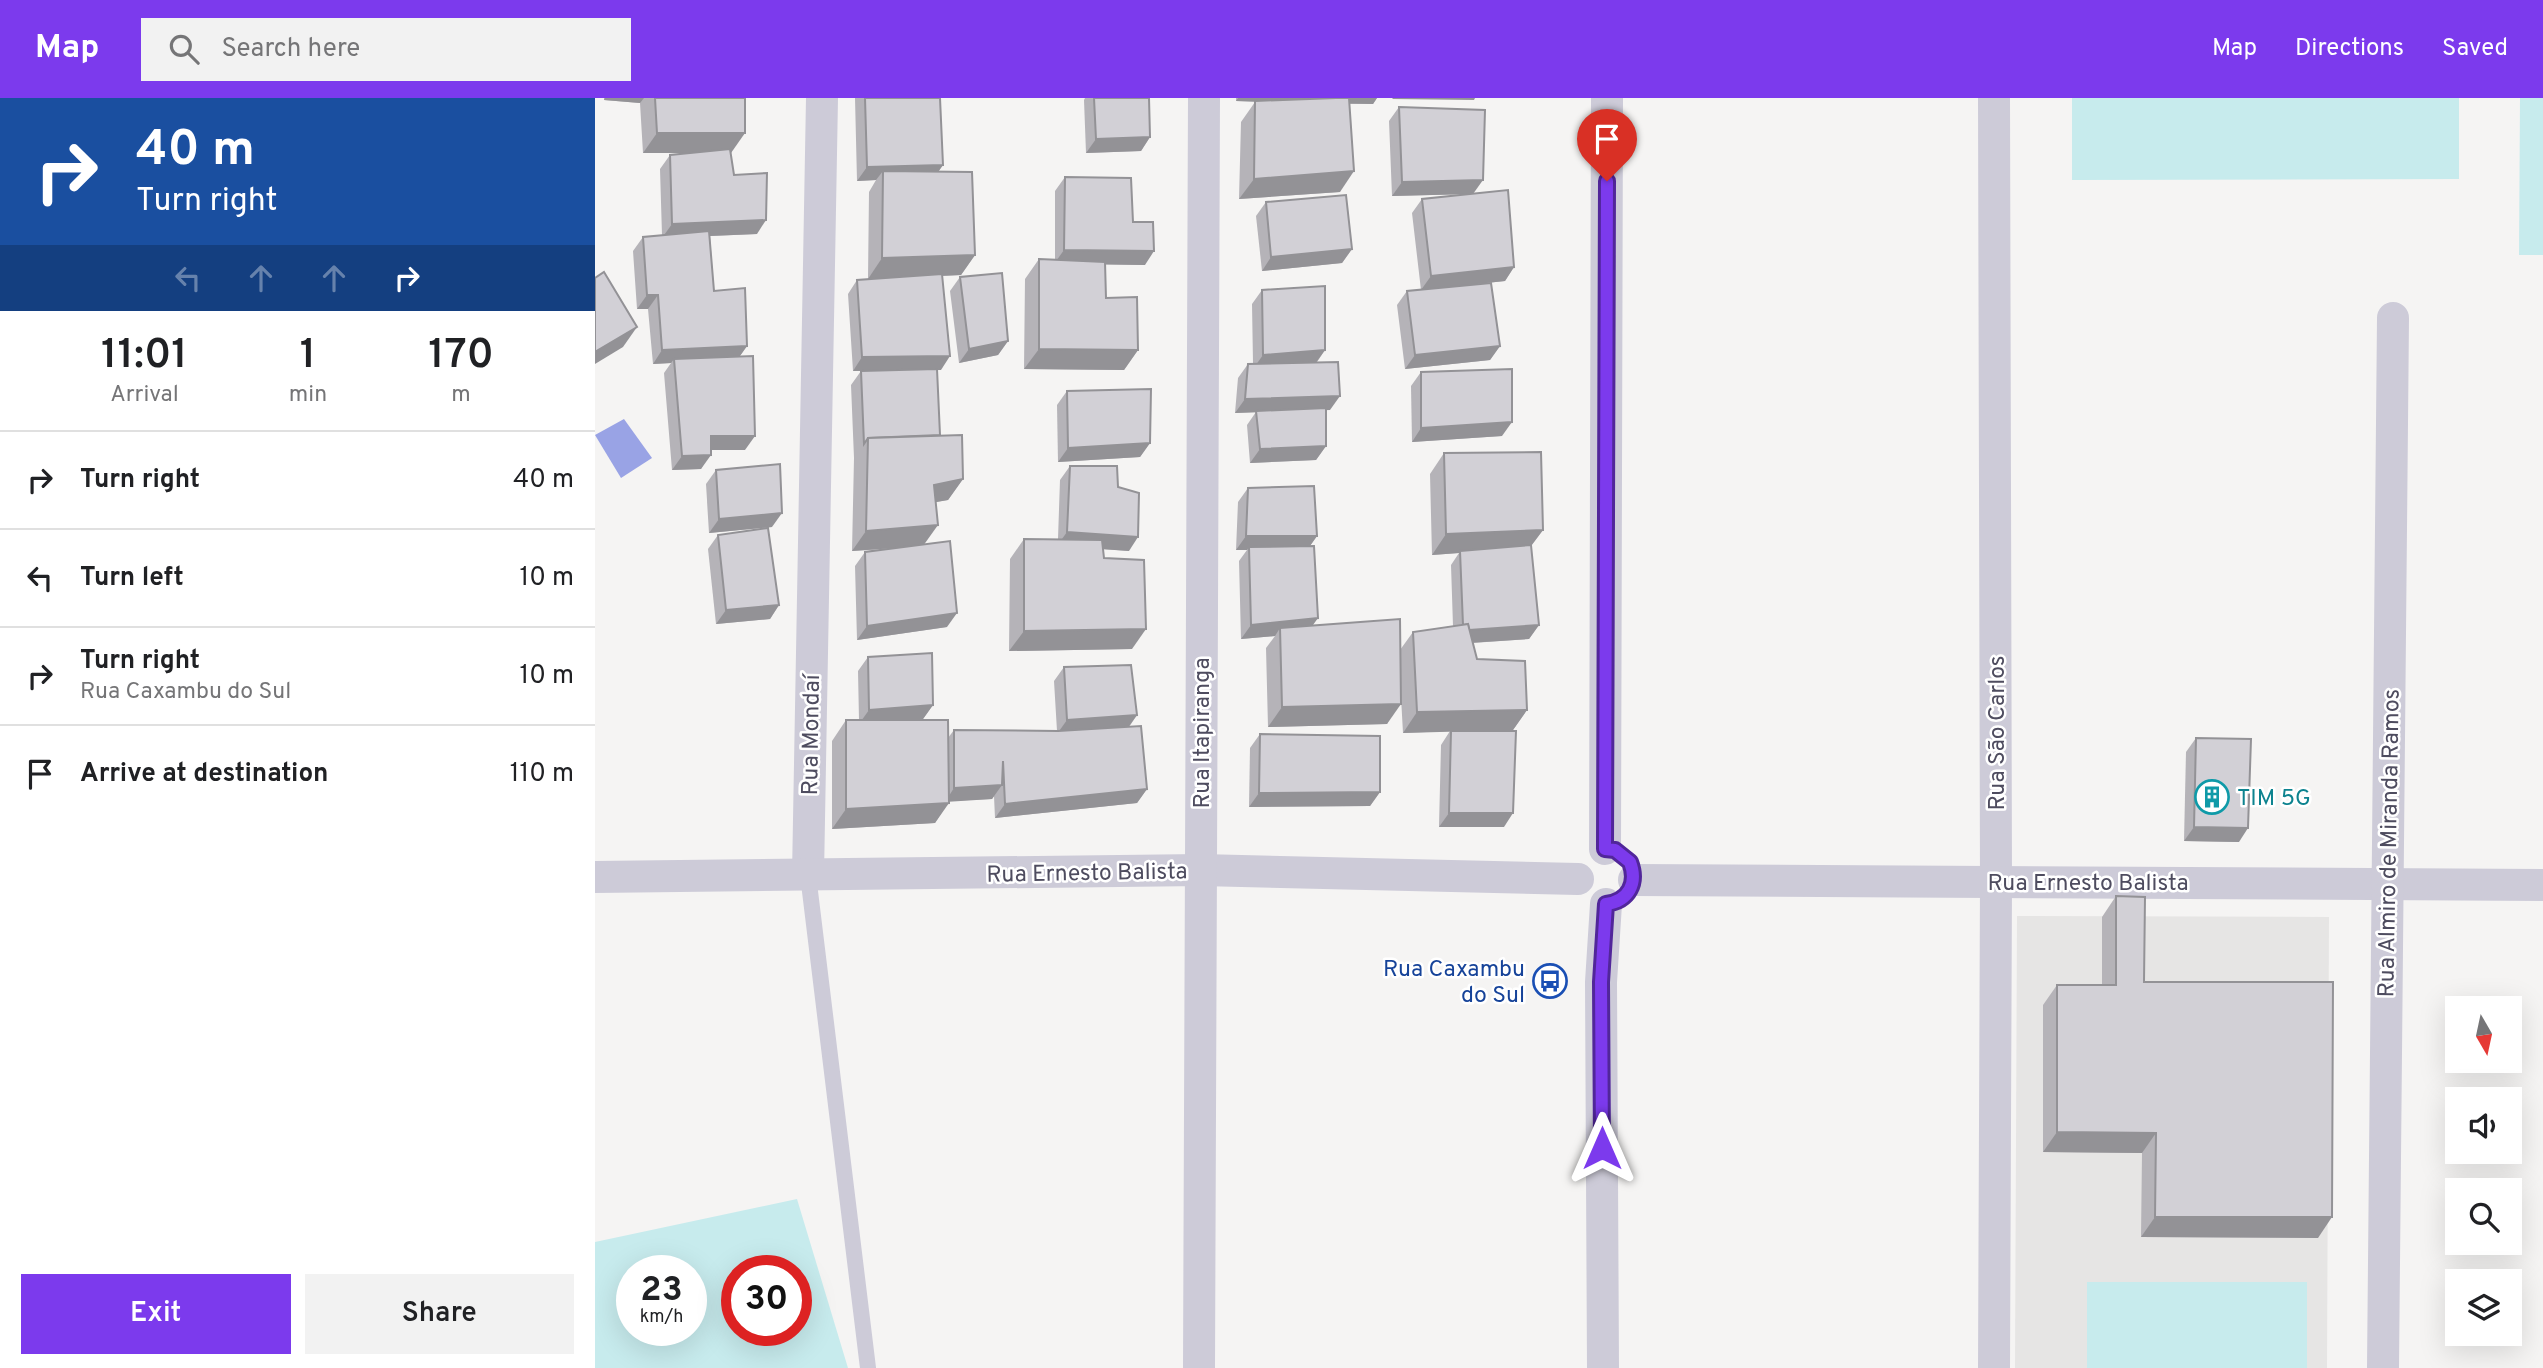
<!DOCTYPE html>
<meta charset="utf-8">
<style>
:root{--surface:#fff;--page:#f2f2f2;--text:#202124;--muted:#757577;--line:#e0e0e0;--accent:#7c3aed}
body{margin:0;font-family:Overpass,sans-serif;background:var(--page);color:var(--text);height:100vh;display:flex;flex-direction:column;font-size:26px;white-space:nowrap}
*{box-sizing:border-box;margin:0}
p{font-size:23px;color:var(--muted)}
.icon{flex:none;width:38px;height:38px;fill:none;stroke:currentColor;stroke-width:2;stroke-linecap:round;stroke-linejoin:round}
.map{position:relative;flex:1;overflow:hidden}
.panel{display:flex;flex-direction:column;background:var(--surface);width:595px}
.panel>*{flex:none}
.guide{background:#1a4fa0;color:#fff;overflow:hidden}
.needle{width:46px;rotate:171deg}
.controls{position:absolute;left:1850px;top:898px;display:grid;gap:14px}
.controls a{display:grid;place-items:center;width:77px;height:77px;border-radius:0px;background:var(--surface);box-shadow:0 7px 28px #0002;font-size:35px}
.speed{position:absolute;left:21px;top:1157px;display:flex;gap:14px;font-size:35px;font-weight:700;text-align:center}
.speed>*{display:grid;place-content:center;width:91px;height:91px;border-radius:50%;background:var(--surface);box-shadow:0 7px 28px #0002;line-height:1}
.speed small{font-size:18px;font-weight:400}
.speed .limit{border:10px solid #d22;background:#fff;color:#111}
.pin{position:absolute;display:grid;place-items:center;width:60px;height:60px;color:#fff;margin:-72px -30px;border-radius:50% 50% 50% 0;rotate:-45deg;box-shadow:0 0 7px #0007}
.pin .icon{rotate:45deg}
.me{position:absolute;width:77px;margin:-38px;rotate:0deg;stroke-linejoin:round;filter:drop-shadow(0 0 5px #0008)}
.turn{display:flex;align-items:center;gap:24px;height:147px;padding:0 21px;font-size:32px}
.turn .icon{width:91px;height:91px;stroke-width:2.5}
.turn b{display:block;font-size:49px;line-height:60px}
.lanes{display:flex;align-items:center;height:66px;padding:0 21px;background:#0003;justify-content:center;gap:35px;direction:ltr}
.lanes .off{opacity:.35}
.eta{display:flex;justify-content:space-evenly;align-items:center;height:119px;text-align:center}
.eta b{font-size:42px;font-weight:600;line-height:49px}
.cta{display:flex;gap:14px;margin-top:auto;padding:14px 21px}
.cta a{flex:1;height:80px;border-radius:0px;background:var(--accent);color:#fff;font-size:28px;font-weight:600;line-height:80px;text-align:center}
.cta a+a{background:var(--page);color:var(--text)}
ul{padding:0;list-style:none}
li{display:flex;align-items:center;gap:21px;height:98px;padding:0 21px;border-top:2px solid var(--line)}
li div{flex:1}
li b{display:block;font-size:26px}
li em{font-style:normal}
header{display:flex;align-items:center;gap:42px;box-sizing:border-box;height:98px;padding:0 35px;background:var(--accent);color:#fff}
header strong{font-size:33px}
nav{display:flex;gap:38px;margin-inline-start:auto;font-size:24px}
.search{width:490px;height:63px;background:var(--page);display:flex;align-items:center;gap:18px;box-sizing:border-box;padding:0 24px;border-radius:0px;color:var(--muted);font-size:26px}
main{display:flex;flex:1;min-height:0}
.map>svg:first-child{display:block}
</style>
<header>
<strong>Map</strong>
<div class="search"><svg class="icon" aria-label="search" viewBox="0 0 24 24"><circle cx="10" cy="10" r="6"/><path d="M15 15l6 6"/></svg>Search here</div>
<nav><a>Map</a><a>Directions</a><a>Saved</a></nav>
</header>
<main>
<section class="panel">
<div class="guide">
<div class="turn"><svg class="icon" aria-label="right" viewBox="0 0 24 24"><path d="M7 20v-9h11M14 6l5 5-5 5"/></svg><div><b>40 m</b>Turn right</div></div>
<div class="lanes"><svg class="icon off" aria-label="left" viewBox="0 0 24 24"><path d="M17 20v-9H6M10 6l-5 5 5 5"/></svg><svg class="icon off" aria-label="ahead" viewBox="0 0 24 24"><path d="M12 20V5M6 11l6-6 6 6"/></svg><svg class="icon off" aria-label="ahead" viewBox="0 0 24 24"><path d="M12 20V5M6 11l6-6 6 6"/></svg><svg class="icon" aria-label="right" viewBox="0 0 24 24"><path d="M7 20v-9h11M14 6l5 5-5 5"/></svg></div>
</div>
<div class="eta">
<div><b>11:01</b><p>Arrival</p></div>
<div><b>1</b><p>min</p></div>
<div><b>170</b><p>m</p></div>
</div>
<ul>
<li><svg class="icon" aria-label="right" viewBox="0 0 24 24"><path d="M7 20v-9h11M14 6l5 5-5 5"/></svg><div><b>Turn right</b></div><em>40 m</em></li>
<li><svg class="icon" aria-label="left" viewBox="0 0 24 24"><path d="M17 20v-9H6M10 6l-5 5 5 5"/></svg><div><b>Turn left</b></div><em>10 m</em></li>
<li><svg class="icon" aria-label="right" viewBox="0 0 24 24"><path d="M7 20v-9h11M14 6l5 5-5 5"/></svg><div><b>Turn right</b><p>Rua Caxambu do Sul</p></div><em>10 m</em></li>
<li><svg class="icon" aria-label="arrive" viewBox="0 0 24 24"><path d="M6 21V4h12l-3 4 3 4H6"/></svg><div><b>Arrive at destination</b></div><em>110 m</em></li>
</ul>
<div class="cta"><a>Exit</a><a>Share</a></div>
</section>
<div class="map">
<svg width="1948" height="1270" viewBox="0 0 1948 1270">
<rect width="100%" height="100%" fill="#f5f4f3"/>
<polygon fill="#e6e5e4" points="1422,818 1734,819 1732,1270 1420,1270"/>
<g fill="#c7ebed" fill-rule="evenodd">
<polygon points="1477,0 1864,0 1864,81 1477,82"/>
<polygon points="1925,0 1948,0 1948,157 1924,157"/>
<path d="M 202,1101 L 253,1270 L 0,1270 L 0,1144 ZM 37,1172 L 96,1172 L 96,1232 L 37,1232 ZM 142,1172 L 201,1172 L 201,1232 L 142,1232 Z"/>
<rect x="1492" y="1184" width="220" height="86"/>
</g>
<polygon fill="#99a3e5" points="29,321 57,360 26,380 0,337"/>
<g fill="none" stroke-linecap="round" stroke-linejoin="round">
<polyline stroke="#cdcbd8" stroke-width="16" points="213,777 273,1270"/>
<g stroke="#cdcbd8" stroke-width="32">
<polyline points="1399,0 1401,784 1399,1270"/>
<polyline points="1010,751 1012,0"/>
<polyline points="213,777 227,0"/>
<polyline points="0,779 606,772 983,781"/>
<polyline points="1039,782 1948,787"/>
<polyline points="604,1270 609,0"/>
<polyline points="1008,1270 1006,884 1011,806"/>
<polyline points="1788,1270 1798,220"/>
</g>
</g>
<g fill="#b5b3b8">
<polygon points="9,0 150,0 135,55 139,77 162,136 115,138 119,193 152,248 145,258 150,352 116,352 106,371 77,372 69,275 76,265 58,266 53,211 42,211 38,153 48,139 67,137 65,71 75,57 95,55 48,55 45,5 9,2"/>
<polygon points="260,0 345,0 348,67 343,74 380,157 366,177 347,178 346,272 342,272 345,337 368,381 353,402 340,404 329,446 352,529 262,542 260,468 270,454 305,450 257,453 259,360 256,287 266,273 258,273 253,196 262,182 292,180 273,181 274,94 281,82 262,83"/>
<polygon points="490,0 554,0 555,39 546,53 491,55 489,2"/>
<polygon points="641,0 782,0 778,6 755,6 745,94 644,101 646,24 660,4 641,3"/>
<polygon points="804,9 879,96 919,169 910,183 826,192 817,115 827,101 873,96 797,98 794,23"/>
<polygon points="470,79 538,124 550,167 510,166 511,200 543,252 529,272 429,271 430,181 444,161 460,162 460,93"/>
<polygon points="671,104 757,151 747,165 667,173 661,118"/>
<polygon points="365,179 413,243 403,257 364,265 355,193"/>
<polygon points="667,192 730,252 722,264 735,312 731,312 731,348 721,362 655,365 652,327 661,314 640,315 643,280 653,266 658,265 657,206"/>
<polygon points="812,193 905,248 895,262 810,271 802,207"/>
<polygon points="826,274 907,338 817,344 816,288"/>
<polygon points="472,293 555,345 545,359 463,364 462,307"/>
<polygon points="849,355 948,432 936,448 944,527 934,541 877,545 882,561 932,612 918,632 876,633 909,729 844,729 846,647 855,633 808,635 806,599 792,626 673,629 671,550 680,538 646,541 644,463 652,452 641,452 643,404 653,390 722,438 715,448 717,528 805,552 818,534 858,528 856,467 864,455 837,457 835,376"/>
<polygon points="475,368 523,389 534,453 508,451 509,460 537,551 414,553 415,461 429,441 463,441 465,382"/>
<polygon points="121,372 177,429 114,435 111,386"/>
<polygon points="123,437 184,507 175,521 121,526 113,451"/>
<polygon points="273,559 338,607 328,621 312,622 353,640 359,632 462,633 459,583 469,569 542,617 534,629 552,691 542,705 400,720 399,698 397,701 354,703 340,725 237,731 237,643 251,622 264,622 263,573"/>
<polygon points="665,636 785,694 775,708 654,709 655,650"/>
<polygon points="1601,640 1644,744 1589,743 1591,654"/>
<polygon points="1521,798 1549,884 1723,1140 1546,1139 1547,1055 1448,1054 1448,907 1462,887 1507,887 1507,819"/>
</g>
<g fill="#939296">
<polygon points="10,0 49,0 45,5 9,2"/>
<polygon points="643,0 782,0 778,6 641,3"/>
<polygon points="798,0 880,0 879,2 797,1"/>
<polygon points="62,35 150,35 136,55 48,55"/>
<polygon points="555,39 546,53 491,55 501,41"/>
<polygon points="348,67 338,81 288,73 281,82 262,83 272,69"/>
<polygon points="759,73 745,94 644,101 659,81"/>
<polygon points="888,82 878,96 797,98 807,84"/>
<polygon points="171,122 162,136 67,140 77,126"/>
<polygon points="757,151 747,165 667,173 676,159"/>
<polygon points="469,152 559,153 550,167 459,166"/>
<polygon points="380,157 366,177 273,181 287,160"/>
<polygon points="919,169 910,183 826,192 836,178"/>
<polygon points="52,197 63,197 53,211 42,211"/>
<polygon points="42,229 28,249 0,266 0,254"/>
<polygon points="413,243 403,257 364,265 374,251"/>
<polygon points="152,248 142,262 79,261 76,265 58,266 67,252"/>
<polygon points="905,248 895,262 810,271 820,257"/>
<polygon points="444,251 543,252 529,272 429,271"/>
<polygon points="730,252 720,266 658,271 668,257"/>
<polygon points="355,258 346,272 258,273 267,259"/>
<polygon points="745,298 735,312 640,315 650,301"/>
<polygon points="917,324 907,338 817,344 826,330"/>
<polygon points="116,338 160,338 150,352 106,352"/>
<polygon points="555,345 545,359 463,364 473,350"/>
<polygon points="731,348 721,362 655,365 665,351"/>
<polygon points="116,357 106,371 77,372 87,358"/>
<polygon points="368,381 353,402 325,407 339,387"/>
<polygon points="187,415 177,429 114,435 124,421"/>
<polygon points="343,427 328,448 257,453 271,433"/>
<polygon points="948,432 933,452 865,453 864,455 837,457 851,436"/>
<polygon points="472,434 543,439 534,453 462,448"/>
<polygon points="651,438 722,438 712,452 654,449 652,452 641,452"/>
<polygon points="184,507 175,521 121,526 131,512"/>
<polygon points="362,515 352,529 262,542 272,528"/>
<polygon points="723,520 713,534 685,530 680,538 646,541 656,527"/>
<polygon points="944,527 934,541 858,546 868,532"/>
<polygon points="551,531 537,551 414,553 429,533"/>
<polygon points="806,606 792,626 673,629 687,609"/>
<polygon points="338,607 328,621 264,626 274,612"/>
<polygon points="932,612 918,632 808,635 822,614"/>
<polygon points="542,617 532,631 462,636 472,622"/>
<polygon points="407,687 397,701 350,704 359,690"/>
<polygon points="552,691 542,705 400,720 410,706"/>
<polygon points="785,694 775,708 654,709 664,695"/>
<polygon points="354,705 340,725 237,731 251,711"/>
<polygon points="854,715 918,715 909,729 844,729"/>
<polygon points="1599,729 1653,730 1644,744 1589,743"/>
<polygon points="1462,1034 1561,1035 1547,1055 1448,1054"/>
<polygon points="1560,1119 1737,1119 1723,1140 1546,1139"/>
</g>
<g fill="#d2d0d6" stroke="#939296" stroke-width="2">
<polygon points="60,0 150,0 150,35 62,35"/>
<polygon points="270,0 345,0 348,67 272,69"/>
<polygon points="499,0 554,0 555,39 501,41"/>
<polygon points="741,0 754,0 759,73 659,81 660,3"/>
<polygon points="804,9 890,12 888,82 807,84"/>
<polygon points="135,51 139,77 172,75 171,122 77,126 75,57"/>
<polygon points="288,73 377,74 380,157 287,160"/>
<polygon points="470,79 536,80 538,124 558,124 559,153 469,152"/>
<polygon points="913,92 919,169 836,178 827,101"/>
<polygon points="751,97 757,151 676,159 671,104"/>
<polygon points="114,133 119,193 150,190 152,248 67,252 63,197 52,197 48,139"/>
<polygon points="444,161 510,164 511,200 542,199 543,252 444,251"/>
<polygon points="9,174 42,229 0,254 0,180"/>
<polygon points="407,175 413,243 374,251 365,179"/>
<polygon points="347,176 355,258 267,259 262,182"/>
<polygon points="896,185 905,248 820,257 812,193"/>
<polygon points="730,188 730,252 668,257 667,192"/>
<polygon points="158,258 160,338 116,338 116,357 87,358 79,261"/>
<polygon points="743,264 745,298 650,301 653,266"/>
<polygon points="342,271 345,337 273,340 269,346 266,273"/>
<polygon points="917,271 917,324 826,330 826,274"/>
<polygon points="556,291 555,345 473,350 472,293"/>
<polygon points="731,310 731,348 665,351 661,313"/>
<polygon points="367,337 368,381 339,387 343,427 271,433 273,340"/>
<polygon points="946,354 948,432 851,436 849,355"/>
<polygon points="185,366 187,415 124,421 121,372"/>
<polygon points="475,368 522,368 523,389 544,395 543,439 472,434"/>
<polygon points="719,388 722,438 651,438 653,390"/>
<polygon points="173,430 184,507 131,512 123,437"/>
<polygon points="429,441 507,442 509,460 549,462 551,531 429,533"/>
<polygon points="355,443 362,515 272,528 270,454"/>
<polygon points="936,447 944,527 874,532 873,526 868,527 865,453"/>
<polygon points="719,448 723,520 656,527 654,449"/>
<polygon points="805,521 806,606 687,609 685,530"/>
<polygon points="873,526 882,561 930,563 932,612 822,614 818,534"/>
<polygon points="337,555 338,607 274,612 273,559"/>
<polygon points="536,567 542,617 472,622 469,569"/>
<polygon points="251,622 353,622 354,705 251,711"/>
<polygon points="546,628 552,691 410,706 408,663 407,687 359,690 359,632 463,633"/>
<polygon points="856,633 921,633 918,715 854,715"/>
<polygon points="665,636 785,638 785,694 664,695"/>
<polygon points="1601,640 1656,641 1653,730 1599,729"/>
<polygon points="1521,798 1550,799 1549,884 1738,884 1737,1119 1560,1119 1561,1035 1462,1034 1462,887 1521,887"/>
</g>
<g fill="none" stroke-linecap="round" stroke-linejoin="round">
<g stroke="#51269a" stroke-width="18">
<path id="route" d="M 1007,1050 L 1006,884 L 1011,806 C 1034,803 1043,785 1035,764 L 1020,752 L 1010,751 L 1012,83"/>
</g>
<use href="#route" stroke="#7c3aed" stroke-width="12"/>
</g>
<defs>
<g id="building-ring" transform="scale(1.75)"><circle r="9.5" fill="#fff" stroke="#0f9aa8" stroke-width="1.5"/><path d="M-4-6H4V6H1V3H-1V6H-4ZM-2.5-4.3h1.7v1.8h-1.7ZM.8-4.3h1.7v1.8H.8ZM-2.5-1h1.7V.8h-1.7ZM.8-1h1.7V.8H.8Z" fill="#0f9aa8"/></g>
<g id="bus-ring" transform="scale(1.75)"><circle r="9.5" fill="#fff" stroke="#1a4fb4" stroke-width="1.5"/><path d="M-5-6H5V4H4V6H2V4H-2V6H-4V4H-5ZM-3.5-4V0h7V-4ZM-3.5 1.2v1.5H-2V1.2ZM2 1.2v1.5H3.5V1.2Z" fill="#1a4fb4"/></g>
</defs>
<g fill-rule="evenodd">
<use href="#building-ring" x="1617" y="699"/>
<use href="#bus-ring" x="955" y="883"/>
</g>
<g text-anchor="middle" stroke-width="5" stroke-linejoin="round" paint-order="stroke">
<g font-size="23" fill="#4e4c5f" stroke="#fff">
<text transform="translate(606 635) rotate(-90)" y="8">Rua Itapiranga</text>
<text transform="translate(1401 635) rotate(-90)" y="8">Rua São Carlos</text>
<text transform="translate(215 637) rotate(-89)" y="8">Rua Mondaí</text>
<text transform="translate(1793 745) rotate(-89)" y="8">Rua Almiro de Miranda Ramos</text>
<text transform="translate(492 774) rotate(-1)" y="8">Rua Ernesto Balista</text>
<text x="1493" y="792">Rua Ernesto Balista</text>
</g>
<g font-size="23" fill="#0d838f" stroke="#fff" text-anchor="start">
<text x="1642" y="707">TIM 5G</text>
</g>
<g font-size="23" fill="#164399" stroke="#fff" text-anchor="end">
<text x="930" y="878">Rua Caxambu<tspan x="930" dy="26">do Sul</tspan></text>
</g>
</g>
</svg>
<div class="controls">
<a><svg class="needle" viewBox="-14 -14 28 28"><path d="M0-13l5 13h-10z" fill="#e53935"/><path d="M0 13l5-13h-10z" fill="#757577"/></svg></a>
<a><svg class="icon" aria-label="sound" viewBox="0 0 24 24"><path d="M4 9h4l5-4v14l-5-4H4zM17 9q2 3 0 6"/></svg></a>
<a><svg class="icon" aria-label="search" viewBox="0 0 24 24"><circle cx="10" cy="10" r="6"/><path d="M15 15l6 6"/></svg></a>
<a><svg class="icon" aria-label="layers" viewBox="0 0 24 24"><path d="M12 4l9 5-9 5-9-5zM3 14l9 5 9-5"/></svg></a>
</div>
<div class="speed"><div>23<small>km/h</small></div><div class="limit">30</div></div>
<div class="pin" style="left:1012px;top:83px;background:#d93025"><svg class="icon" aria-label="arrive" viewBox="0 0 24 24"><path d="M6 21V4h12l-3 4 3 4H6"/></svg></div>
<svg class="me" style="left:1007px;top:1050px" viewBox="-20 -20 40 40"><path d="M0-17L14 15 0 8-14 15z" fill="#7c3aed" stroke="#fff" stroke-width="4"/></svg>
</div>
</main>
